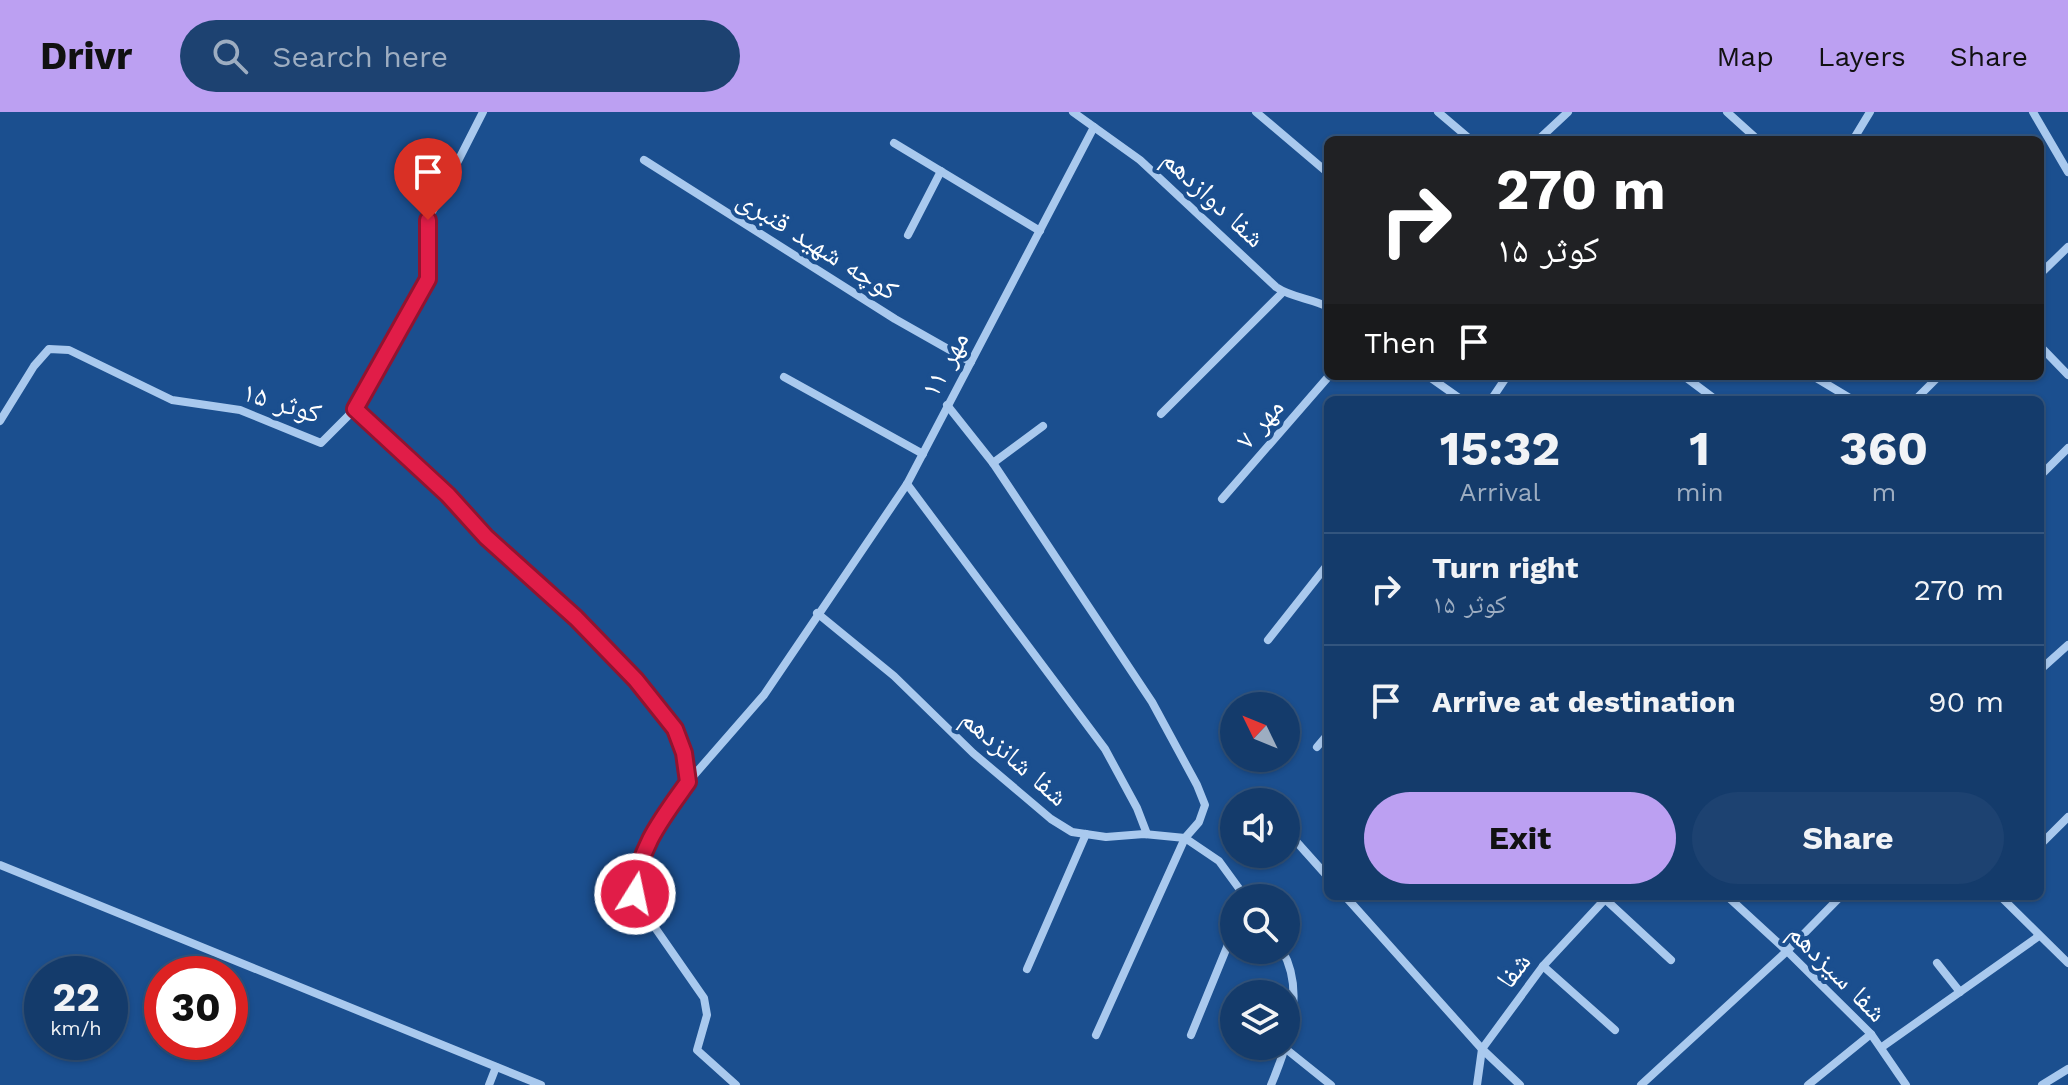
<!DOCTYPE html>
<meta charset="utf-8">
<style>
:root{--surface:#143b6b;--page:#1d4271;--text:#f1f3f6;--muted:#9dadc1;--line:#33557e;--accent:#bca0f2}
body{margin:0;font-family:"Work Sans","Noto Naskh Arabic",sans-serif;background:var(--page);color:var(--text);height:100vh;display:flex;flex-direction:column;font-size:30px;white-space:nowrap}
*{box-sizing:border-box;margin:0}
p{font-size:26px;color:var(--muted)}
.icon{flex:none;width:44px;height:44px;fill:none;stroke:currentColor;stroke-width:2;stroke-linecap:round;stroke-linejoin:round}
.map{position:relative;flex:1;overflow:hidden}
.sheet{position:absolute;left:1324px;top:284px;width:720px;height:504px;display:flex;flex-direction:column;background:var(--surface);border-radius:12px;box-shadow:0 2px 6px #0004,0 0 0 2px var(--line)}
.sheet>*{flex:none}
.hud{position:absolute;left:1324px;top:24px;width:720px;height:244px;border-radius:12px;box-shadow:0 2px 6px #0004,0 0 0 2px var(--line);background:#202124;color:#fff;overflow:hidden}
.needle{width:52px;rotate:313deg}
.controls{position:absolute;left:1220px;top:580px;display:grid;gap:16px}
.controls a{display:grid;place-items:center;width:80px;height:80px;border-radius:50%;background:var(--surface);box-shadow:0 2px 6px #0004,0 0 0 2px var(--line);font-size:40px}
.speed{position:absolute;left:24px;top:844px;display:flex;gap:16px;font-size:40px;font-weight:700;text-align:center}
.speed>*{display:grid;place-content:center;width:104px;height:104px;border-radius:50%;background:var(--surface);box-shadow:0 2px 6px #0004,0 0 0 2px var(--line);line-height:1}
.speed small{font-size:20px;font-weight:400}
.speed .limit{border:12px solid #d22;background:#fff;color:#111}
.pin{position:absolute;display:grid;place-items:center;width:68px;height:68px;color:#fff;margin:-82px -34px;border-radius:50% 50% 50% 0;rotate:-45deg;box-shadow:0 0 8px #0007}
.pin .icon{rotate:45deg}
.me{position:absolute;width:88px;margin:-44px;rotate:10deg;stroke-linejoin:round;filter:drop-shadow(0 0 6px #0008)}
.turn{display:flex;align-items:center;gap:28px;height:168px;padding:0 40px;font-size:36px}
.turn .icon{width:104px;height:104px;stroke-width:2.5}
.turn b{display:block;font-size:56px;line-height:68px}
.then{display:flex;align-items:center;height:76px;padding:0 40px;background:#0003;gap:16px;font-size:30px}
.eta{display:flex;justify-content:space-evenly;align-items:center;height:136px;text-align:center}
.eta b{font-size:48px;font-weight:700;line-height:56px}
.button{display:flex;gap:16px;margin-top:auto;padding:16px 40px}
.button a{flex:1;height:92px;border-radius:48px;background:var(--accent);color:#111;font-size:32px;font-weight:700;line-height:92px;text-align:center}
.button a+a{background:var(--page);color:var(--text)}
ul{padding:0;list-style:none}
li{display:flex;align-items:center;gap:24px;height:112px;padding:0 40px;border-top:2px solid var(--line)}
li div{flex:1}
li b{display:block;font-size:30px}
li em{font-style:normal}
header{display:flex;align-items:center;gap:48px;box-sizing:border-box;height:112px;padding:0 40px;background:var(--accent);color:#111}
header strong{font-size:38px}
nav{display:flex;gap:44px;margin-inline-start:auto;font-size:28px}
.search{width:560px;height:72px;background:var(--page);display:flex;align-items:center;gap:20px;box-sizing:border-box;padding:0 28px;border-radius:44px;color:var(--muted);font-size:30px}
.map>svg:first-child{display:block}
</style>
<header>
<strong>Drivr</strong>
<div class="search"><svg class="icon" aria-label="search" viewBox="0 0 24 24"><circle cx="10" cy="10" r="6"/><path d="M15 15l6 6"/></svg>Search here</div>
<nav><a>Map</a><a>Layers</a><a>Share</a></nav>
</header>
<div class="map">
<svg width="2068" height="973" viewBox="0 0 2068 973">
<rect width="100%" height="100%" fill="#1b4f8f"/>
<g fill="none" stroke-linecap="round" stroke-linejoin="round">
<g stroke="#a9c9ee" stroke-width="8">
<path d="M 1073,0 L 1140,48 L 1276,175 C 1292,186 1311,186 1328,195"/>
<polyline points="1256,0 1328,61"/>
<polyline points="1438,0 1471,28"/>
<polyline points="1727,0 1758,28"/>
<polyline points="2033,0 2068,60"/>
<polyline points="1538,28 1568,0"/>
<polyline points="1853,28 1870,0"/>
<polyline points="894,31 1040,119"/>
<polyline points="644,48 895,207 971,250"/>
<polyline points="908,123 941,59"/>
<polyline points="2040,162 2068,135"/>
<polyline points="2040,234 2068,263"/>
<polyline points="1428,264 1462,288"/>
<polyline points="1684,264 1716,288"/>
<polyline points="1813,264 1853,288"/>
<polyline points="784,265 923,342"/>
<polyline points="1491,288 1507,264"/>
<polyline points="1915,288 1939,264"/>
<polyline points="947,293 993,351 1152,590 1197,673 1205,693 1199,710 1185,726 1096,923"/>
<polyline points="355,297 448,383 486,425 576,506 636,568 675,617 684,641 688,670"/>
<polyline points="1161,302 1283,180"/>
<polyline points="0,309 34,254 49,237 69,238 172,288 240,298 321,331 355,297 428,167 428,108 483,0"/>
<polyline points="993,351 1043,314"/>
<polyline points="2040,364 2068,336"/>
<polyline points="907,372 1105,637 1137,696 1147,722"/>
<polyline points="1222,387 1329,264"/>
<polyline points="817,501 894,564 973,641 1051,707 1072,720 1106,725 1144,722 1185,726 1219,749 1246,786"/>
<polyline points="1268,528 1328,452"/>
<polyline points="2040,558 2068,533"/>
<polyline points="1317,635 1328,622"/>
<polyline points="1294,727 1328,765"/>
<polyline points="2040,733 2068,705"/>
<polyline points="0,753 541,973"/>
<polyline points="1345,784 1482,937 1520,973"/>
<polyline points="1727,784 1787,839 1871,922 1906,973"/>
<polyline points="2000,784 2068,851"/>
<polyline points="1605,787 1671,848"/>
<polyline points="1937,851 1960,880"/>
<polyline points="1543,854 1615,918"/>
<polyline points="1027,857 1086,722"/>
<polyline points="1191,923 1234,818"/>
<polyline points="1882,935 2039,824"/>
<polyline points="1286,937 1331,973"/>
<polyline points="489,973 496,955"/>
<polyline points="736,973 697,938 707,903 704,886 640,794 635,782 635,767 641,744 656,714 688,670 764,583 907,372 1094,15"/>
<path d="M 1271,973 C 1288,933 1306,879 1282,838"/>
<polyline points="1477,973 1482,937 1543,854 1608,784"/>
<polyline points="1641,973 1787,839 1841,784"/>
<polyline points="1808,973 1871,922"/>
<polyline points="2042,973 2068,957"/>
</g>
</g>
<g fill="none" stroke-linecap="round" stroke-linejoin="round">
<g stroke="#92132f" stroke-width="20">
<path id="route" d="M 428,108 L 428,167 L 355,297 L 448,383 L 486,425 L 576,506 L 636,568 L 675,617 L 684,641 L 688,670 C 663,705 637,737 635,782"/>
</g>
<use href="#route" stroke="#e11d48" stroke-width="14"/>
</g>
<g text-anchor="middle" stroke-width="8" stroke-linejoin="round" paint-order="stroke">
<g font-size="28" fill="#fff" stroke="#1b4f8f">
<text transform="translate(1214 86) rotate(43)" y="10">شفا دوازدهم</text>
<text transform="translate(818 132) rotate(32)" y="10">کوچه شهید قنبری</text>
<text transform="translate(944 252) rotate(-62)" y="10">مهر ۱۱</text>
<text transform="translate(282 290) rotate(17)" y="10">کوثر ۱۵</text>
<text transform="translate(1259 311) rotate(-49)" y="10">مهر ۷</text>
<text transform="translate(1015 645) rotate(41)" y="10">شفا شانزدهم</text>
<text transform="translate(1513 858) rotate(-53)" y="10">شفا</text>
<text transform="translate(1838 860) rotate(45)" y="10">شفا سیزدهم</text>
</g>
</g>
</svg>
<div class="controls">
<a><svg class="needle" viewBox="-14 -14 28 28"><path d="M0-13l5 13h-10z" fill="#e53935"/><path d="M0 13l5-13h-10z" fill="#9dadc1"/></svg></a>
<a><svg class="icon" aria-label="sound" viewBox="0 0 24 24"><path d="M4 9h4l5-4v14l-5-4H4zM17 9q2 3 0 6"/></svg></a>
<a><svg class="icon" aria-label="search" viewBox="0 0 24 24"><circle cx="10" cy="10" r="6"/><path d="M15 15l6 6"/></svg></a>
<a><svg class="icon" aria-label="layers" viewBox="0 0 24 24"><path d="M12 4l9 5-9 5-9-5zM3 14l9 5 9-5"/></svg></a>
</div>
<div class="speed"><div>22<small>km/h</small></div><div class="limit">30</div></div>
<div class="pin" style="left:428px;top:108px;background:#d93025"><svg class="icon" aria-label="arrive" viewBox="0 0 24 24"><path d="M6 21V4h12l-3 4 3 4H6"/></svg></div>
<svg class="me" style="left:635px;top:782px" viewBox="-20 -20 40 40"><circle r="17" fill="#e11d48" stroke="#fff" stroke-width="3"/><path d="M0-11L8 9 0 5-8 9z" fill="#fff"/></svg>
<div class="hud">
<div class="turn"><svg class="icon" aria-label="right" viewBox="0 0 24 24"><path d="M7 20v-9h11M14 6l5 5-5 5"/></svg><div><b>270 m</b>کوثر ۱۵</div></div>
<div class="then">Then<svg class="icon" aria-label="arrive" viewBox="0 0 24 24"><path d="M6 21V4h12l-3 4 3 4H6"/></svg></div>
</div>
<section class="sheet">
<div class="eta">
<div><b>15:32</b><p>Arrival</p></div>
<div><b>1</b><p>min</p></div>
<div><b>360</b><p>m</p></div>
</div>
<ul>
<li><svg class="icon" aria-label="right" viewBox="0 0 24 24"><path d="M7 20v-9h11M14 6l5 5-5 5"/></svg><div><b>Turn right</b><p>کوثر ۱۵</p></div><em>270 m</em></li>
<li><svg class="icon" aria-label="arrive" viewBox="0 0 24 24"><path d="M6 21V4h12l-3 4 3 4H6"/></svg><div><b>Arrive at destination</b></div><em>90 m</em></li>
</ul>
<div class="button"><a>Exit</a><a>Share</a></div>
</section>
</div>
